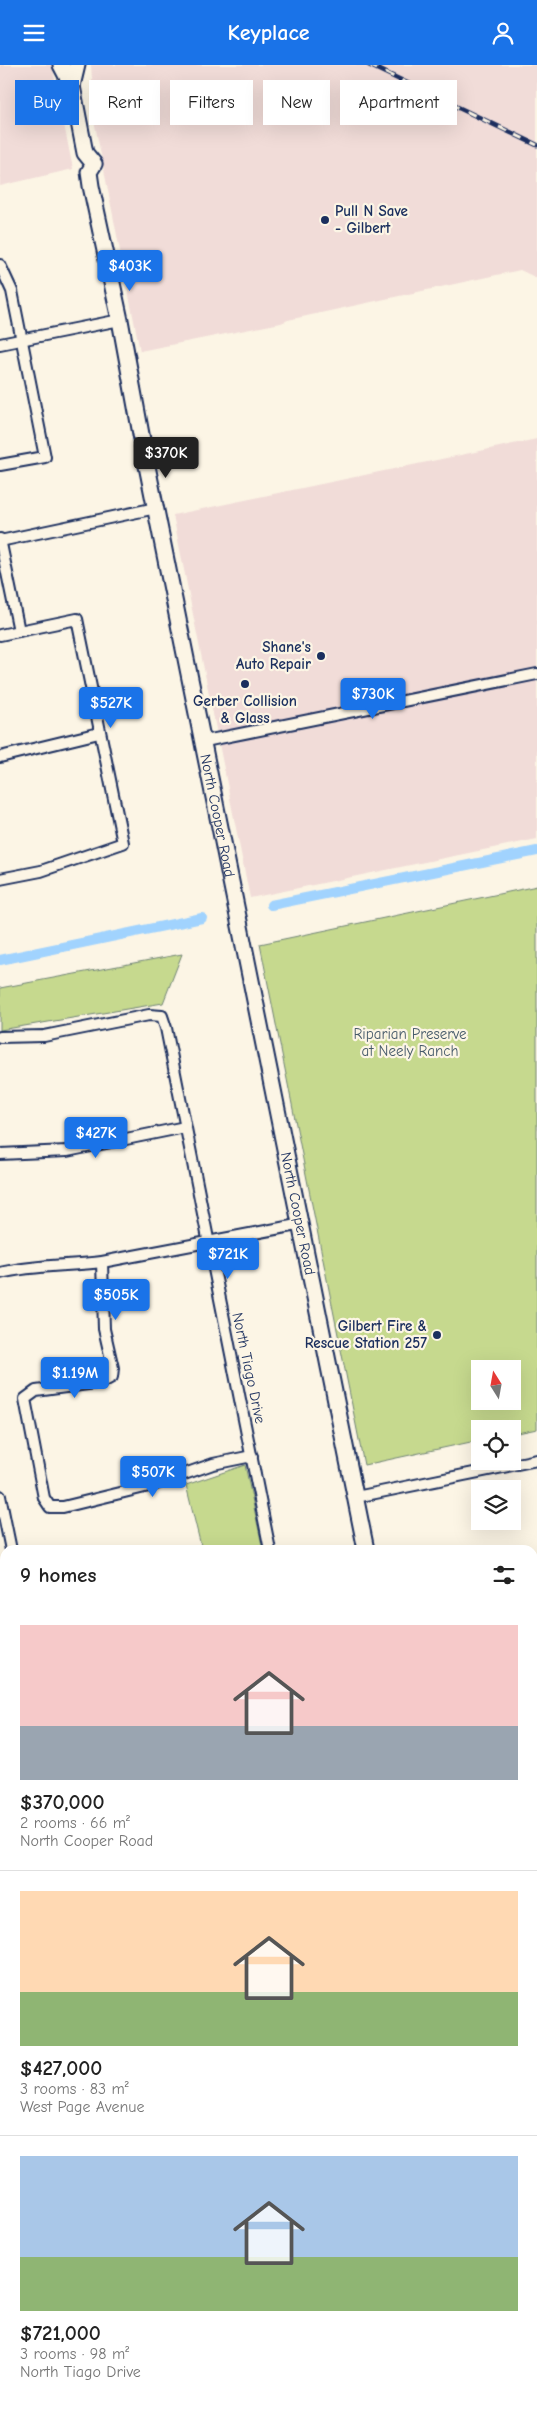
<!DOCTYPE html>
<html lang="en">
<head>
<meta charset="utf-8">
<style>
	:root { --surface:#fff; --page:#f2f2f2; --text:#222; --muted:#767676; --line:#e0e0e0; --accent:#1a73e8 }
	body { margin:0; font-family:"Comic Neue",sans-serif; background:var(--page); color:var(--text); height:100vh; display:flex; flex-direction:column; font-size:19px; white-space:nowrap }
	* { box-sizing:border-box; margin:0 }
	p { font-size:16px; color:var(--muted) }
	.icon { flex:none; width:28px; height:28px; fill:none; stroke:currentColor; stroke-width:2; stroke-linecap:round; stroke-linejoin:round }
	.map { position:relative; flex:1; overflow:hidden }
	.sheet { position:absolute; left:0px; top:1480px; width:538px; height:866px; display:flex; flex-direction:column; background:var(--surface); border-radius:15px 15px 0 0; box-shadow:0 5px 20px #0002 }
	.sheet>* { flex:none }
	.banner { position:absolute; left:15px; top:15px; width:508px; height:45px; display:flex; gap:10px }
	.needle { width:32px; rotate:349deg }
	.tools { position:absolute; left:471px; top:1295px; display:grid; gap:10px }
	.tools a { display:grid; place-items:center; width:50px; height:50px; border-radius:0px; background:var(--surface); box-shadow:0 5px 20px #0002; font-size:25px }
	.price { position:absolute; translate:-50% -42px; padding:0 11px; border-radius:5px; background:var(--accent); color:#fff; font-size:16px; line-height:32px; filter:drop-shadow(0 1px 2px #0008) }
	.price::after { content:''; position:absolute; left:50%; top:30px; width:15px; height:11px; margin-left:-8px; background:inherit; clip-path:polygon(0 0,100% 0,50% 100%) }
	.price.active { background:#222; color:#fff }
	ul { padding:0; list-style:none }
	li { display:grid; align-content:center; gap:10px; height:265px; padding:0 20px }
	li+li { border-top:1px solid var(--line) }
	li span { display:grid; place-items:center; height:155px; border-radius:0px; color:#555 }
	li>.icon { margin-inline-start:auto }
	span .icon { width:90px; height:90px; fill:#fffc; stroke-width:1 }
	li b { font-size:21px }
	h2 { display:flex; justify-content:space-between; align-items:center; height:60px; padding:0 20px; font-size:21px }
	.pill { padding:0 18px; border-radius:0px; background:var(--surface); box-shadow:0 5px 20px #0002; font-size:18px; line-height:45px }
	.pill.active { background:var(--accent); color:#fff }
	header { display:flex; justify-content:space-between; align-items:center; height:65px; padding:0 20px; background:var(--accent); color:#fff; font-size:22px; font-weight:800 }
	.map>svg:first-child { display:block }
	.built { fill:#f1dcd8 }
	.green { fill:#c6d98e; stroke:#708476; fill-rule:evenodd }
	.water { fill:#a1d3fe; stroke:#6b91be }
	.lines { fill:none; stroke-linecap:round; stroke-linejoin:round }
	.canal { stroke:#a1d3fe; stroke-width:10 }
	.street-casing { stroke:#1b2f5e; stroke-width:14 }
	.secondary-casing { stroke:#1b2f5e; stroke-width:19 }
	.street { stroke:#fcf5e5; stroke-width:10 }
	.secondary { stroke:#fcf5e5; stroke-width:15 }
	.rail-casing { stroke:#1b2f5e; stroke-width:5 }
	.rail { stroke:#fcf5e5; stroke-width:3; stroke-dasharray:9; stroke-linecap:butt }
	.poi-dot { fill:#1b2f5e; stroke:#fcf5e5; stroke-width:2 }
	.labels { text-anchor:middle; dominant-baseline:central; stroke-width:4.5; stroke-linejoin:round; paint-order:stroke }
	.poi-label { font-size:15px; font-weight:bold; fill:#1b2f5e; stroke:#fcf5e5; text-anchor:end }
	.street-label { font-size:15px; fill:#1b2f5e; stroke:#fcf5e5 }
	.park-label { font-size:15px; fill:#465a6a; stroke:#fcf5e5 }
</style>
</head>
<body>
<header><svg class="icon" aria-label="menu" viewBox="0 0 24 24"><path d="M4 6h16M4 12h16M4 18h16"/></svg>Keyplace<svg class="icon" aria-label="person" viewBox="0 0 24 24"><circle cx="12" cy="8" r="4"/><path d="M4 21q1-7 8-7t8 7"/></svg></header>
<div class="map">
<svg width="537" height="2346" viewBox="0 0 537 2346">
	<rect width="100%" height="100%" fill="#fcf5e5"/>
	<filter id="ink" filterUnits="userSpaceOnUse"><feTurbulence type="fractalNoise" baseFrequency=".02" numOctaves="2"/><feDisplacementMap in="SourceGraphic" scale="10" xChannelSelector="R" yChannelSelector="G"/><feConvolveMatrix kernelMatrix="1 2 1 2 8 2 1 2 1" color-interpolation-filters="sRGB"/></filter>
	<g filter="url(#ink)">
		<g class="built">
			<polygon points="0,0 52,0 73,104 0,121"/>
			<polygon points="91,0 537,0 537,213 520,205 288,255 281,258 140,286 95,60"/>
			<polygon points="537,374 537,774 250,833 173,450"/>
			<polygon points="537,1963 537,2127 533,2128 532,1964"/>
		</g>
		<g class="green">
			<path d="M 537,821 L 537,1364 L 513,1369 L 512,1364 L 480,1364 L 480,1375 L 364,1400 L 260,879 ZM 480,1304 L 512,1304 L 512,1336 L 480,1336 Z"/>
			<polygon points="182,889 163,938 0,965 0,923"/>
			<polygon points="245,1400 263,1485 202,1485 186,1420"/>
			<polygon points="537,2127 537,2270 532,2246 532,2128"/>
			<polygon points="0,2276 5,2276 5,2341 63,2341 65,2346 0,2346"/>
		</g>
		<polygon class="water" points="0,1656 5,1673 5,1988 0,1989"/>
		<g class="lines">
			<g class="canal">
				<polyline points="271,840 537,786"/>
				<polyline points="0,895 202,853"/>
			</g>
			<g class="street-casing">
				<g id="street">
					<polyline points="0,200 12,226 45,392 0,400"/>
					<polyline points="0,279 120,255"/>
					<polyline points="0,474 19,566"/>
					<polyline points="0,476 156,443"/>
					<polyline points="0,570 77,554 123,778 41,806 0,814"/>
					<polyline points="205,676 537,609"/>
					<polyline points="0,692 99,668"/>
					<polyline points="0,972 44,971 149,950 162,951 166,963 270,1485"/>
					<polyline points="0,1089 67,1086 185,1062"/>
					<polyline points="102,1197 104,1264 113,1303 112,1312 103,1317 36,1326 25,1334 44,1433 50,1442 63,1442 153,1420 213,1399 252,1391"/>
					<path d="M 0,1208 C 33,1200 68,1201 102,1197 L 302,1159"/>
					<polyline points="0,1431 11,1485"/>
					<polyline points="356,1432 537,1395"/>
					<polyline points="532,1518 537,1518"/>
					<polyline points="532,1638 537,1637"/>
					<polyline points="532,1760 537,1759"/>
					<polyline points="4,2005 5,2011"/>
					<polyline points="0,2148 5,2147"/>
					<polyline points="0,2264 5,2263"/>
					<polyline points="532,2292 537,2291"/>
					<polyline points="185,2346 185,2341"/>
				</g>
			</g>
			<g class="secondary-casing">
				<g id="secondary">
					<path id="s1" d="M 61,0 L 72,21 L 85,88 L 94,99 L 89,107 L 91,121 L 120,255 L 145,391 L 366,1485"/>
					<polyline points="72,21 77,0"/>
					<polyline points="532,1945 537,1944"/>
					<polyline points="0,2053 5,2052"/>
					<polyline points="532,2323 537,2346"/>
				</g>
			</g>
			<use href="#street" class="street"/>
			<use href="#secondary" class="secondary"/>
			<g class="rail-casing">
				<polyline id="rail" points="369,0 537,80"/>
			</g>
			<use href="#rail" class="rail"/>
		</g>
	</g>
	<g class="poi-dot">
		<circle cx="325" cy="155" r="5"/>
		<circle cx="321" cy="591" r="5"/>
		<circle cx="245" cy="619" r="5"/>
		<circle cx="437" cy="1270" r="5"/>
	</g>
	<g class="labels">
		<g class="poi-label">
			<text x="335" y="146" text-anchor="start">Pull N Save<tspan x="335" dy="17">- Gilbert</tspan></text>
			<text x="311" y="582">Shane's<tspan x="311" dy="17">Auto Repair</tspan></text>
			<text x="245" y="636" text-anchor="middle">Gerber Collision<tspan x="245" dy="17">&amp; Glass</tspan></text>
			<text x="427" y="1261">Gilbert Fire &amp;<tspan x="427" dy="17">Rescue Station 257</tspan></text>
		</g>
		<g class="street-label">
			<text stroke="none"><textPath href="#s1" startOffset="772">North Cooper Road</textPath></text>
			<text stroke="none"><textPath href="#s1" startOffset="1178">North Cooper Road</textPath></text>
			<text transform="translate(249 1303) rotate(78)">North Tiago Drive</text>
		</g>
		<g class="park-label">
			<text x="410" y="969">Riparian Preserve<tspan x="410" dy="17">at Neely Ranch</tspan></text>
		</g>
	</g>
</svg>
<div class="tools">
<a><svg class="needle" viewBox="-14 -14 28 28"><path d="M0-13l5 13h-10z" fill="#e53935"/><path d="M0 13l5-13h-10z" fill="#767676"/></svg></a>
<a><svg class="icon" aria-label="locate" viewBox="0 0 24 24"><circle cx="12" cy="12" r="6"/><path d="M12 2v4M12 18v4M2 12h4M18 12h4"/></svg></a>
<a><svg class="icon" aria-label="layers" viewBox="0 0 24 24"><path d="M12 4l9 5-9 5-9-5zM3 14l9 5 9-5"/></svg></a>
</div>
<b class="price" style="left:130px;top:227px">$403K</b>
<b class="price active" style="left:166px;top:414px">$370K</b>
<b class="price" style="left:373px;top:655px">$730K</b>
<b class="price" style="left:111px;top:664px">$527K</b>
<b class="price" style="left:96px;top:1094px">$427K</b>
<b class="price" style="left:228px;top:1215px">$721K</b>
<b class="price" style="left:116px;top:1256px">$505K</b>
<b class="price" style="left:75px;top:1334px">$1.19M</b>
<b class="price" style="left:153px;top:1433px">$507K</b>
<div class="banner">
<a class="pill active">Buy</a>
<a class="pill">Rent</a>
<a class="pill">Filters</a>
<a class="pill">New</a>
<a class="pill">Apartment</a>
</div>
<section class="sheet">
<h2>9 homes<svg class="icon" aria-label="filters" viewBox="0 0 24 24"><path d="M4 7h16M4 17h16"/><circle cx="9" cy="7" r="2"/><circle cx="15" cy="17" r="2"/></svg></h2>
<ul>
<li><span style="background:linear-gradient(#f6c9c9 65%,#9aa5b1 0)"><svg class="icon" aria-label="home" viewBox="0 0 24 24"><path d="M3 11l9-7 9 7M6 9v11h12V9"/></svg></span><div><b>$370,000</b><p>2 rooms · 66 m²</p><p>North Cooper Road</p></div></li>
<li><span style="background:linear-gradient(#ffd9b3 65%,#8fb573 0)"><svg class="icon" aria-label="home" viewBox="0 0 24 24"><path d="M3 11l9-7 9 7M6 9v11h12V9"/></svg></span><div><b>$427,000</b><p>3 rooms · 83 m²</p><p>West Page Avenue</p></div></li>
<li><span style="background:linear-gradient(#a9c7e8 65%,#8fb573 0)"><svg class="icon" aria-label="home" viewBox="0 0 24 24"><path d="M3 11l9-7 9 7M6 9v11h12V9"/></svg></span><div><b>$721,000</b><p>3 rooms · 98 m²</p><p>North Tiago Drive</p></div></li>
</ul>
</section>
</div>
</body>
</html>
